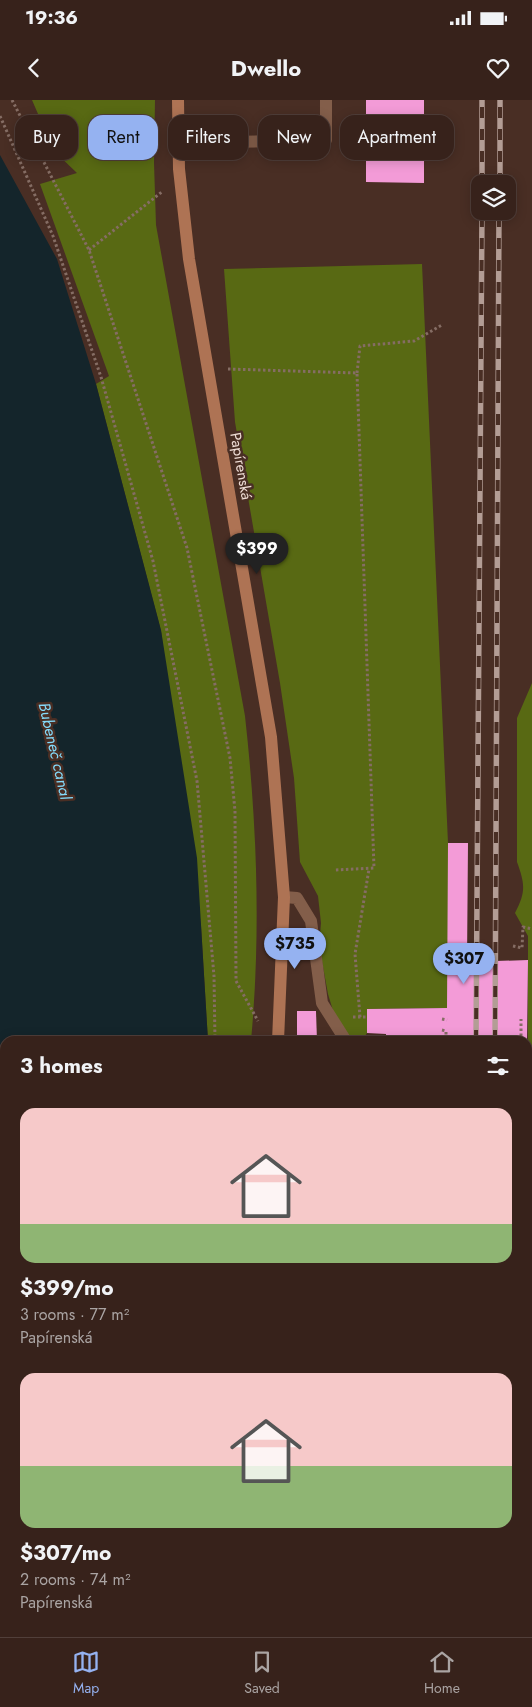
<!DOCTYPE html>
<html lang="en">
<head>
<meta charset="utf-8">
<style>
	:root { --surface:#37221b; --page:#422f28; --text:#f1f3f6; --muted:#aaa4a3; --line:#513f3a; --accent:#95b2f1 }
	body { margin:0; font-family:Jost,sans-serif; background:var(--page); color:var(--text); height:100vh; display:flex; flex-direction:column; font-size:19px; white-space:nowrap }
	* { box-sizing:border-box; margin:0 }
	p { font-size:16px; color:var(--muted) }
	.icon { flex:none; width:28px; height:28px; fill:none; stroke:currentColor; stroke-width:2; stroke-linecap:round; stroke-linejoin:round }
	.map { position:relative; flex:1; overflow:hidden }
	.details { position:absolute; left:0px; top:936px; width:532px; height:601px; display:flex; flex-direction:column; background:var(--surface); border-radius:15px 15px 0 0; box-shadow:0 2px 12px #0003,0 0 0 1px var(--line) }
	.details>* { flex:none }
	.banner { position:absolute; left:15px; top:15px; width:502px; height:45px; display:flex; gap:10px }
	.controls { position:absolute; left:471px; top:75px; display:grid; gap:10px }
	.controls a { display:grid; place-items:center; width:45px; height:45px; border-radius:10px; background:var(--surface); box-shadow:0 2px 12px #0003,0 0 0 1px var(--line); font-size:25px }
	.price { position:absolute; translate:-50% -42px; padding:0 11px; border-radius:18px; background:var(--accent); color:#111; font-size:16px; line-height:32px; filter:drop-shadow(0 1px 2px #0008) }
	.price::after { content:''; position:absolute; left:50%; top:30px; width:15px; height:11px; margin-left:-8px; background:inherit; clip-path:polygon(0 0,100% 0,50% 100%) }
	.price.selected { background:#222; color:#fff }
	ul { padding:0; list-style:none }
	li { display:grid; align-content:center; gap:10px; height:265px; padding:0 20px }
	li span { display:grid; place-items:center; height:155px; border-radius:15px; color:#555 }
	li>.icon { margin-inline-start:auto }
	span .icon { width:90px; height:90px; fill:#fffc; stroke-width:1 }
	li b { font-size:21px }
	h2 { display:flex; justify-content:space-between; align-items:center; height:60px; padding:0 20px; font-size:21px }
	.pill { padding:0 18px; border-radius:15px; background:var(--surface); box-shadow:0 2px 12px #0003,0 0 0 1px var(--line); font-size:18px; line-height:45px }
	.pill.selected { background:var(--accent); color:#111 }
	.status { display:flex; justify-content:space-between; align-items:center; height:35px; padding:0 25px; background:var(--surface); direction:ltr }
	.status svg { height:14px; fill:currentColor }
	header { display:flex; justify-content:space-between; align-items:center; height:65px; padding:0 20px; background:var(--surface); font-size:22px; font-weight:700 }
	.tab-bar { display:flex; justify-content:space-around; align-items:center; height:70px; border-top:1px solid var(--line); background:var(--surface); font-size:14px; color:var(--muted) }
	.tab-bar a { display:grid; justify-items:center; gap:2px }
	.tab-bar .selected { color:var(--accent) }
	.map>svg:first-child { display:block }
	.green { fill:#586913 }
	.water { fill:#14252b }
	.building { fill:#f39bd7 }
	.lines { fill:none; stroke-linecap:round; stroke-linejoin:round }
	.path { stroke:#856d64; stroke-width:3; stroke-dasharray:2.5 2.5; stroke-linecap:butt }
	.lane { stroke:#835e4a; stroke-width:12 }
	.street { stroke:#835e4a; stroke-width:12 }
	.secondary { stroke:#ae7354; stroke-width:12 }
	.rail-casing { stroke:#b39d95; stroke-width:5.5 }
	.rail { stroke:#492e24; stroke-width:4; stroke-dasharray:11; stroke-linecap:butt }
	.labels { text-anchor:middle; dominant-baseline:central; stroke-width:5; stroke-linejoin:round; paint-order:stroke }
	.street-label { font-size:15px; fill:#eedcd5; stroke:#492e24 }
	.water-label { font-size:16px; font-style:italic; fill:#83dafa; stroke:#492e24 }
</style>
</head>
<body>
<div class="status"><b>19:36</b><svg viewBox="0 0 49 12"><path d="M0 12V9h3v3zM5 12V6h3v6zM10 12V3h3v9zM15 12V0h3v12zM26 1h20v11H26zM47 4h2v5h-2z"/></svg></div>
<header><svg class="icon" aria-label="back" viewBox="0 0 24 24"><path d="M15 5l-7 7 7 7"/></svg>Dwello<svg class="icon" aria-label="heart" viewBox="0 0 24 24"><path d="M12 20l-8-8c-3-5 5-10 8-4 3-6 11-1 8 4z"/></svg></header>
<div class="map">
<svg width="532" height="1537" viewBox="0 0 532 1537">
	<rect width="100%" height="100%" fill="#492e24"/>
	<g class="green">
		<path d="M 32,0 L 155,0 L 154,63 L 156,125 L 245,616 C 257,724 261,833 251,941 L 208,941 L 201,826 L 161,531 L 96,284 L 109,276 L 40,84 L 77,73 L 54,51 Z"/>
		<polygon points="422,164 448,743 452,897 457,941 423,941 424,934 442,908 367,909 367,933 362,941 357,941 347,935 334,914 328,894 319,845 321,823 318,796 300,762 294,678 280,583 235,322 224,169"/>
		<path d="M 532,583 L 532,1415 L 528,1418 L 528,836 L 515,813 C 526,792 525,784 517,762 L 517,618 Z"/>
		<polygon points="218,1533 218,1532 366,1533 359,1537 217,1537"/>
	</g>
	<polygon class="water" points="0,55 57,159 96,284 161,530 197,758 208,941 5,941 5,1532 161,1533 160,1537 0,1537"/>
	<g class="building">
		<polygon points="366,0 424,0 424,83 366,82"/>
		<polygon points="448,743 468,743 467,862 528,860 527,941 386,941 386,934 367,933 367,909 447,908"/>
		<polygon points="297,911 316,911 317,941 297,941"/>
	</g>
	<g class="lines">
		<g class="path">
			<polyline points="12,0 89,150 187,448 230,658 235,711 236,881 258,921"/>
			<polyline points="0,16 53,136 101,277 153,461 197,681 214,876 215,941"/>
			<polyline points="89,150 163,91"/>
			<polyline points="228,269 357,273 374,768 334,770"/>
			<polyline points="357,273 360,246 414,241 442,225"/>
			<polyline points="513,846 522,848 523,827 532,829"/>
			<polyline points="353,917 367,917"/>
			<polyline points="360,917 355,854 369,769"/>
			<polyline points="442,919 447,920"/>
			<polyline points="442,930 446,931 446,941"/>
			<polyline points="521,941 521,919"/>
			<polyline points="528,1208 532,1208"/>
			<polyline points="237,1532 238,1537"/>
		</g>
		<polyline class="lane" points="178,43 326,40 326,0"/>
		<polyline class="street" points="284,797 297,798 311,821 322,903 346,941"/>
		<g class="secondary">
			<polyline points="178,0 179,69 189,159 271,637 284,797 278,941"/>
			<polyline points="528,1474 532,1471"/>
			<polyline points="528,1518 532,1516"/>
			<polyline points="190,1537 191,1532"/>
			<polyline points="416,1537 425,1532"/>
			<polyline points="492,1537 500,1532"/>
		</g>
		<g class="rail-casing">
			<g id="rail">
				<polyline points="482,84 482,0"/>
				<polyline points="500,84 500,0"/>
				<polyline points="476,941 482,111"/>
				<polyline points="495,941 499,111"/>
				<polyline points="464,1537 464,1532"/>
				<polyline points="482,1537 483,1532"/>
			</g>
		</g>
		<use href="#rail" class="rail"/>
	</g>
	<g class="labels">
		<g class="street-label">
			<text transform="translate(241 366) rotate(80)">Papírenská</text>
		</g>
		<g class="water-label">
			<text transform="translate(55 651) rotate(77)">Bubeneč canal</text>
		</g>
	</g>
</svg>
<div class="controls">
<a><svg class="icon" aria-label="layers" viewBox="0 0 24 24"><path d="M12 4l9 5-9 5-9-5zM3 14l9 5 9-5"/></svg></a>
</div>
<b class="price selected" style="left:257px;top:475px">$399</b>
<b class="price" style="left:295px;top:870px">$735</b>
<b class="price" style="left:464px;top:885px">$307</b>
<div class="banner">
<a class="pill">Buy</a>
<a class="pill selected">Rent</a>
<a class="pill">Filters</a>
<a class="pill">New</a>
<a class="pill">Apartment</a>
</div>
<section class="details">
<h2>3 homes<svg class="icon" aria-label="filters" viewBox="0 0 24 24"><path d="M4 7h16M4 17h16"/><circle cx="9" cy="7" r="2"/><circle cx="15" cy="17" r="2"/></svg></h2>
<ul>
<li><span style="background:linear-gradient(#f6c9c9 75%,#8fb573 0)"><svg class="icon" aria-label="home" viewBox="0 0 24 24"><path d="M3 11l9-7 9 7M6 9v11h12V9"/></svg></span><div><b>$399/mo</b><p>3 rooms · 77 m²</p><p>Papírenská</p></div></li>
<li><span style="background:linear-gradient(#f6c9c9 60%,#8fb573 0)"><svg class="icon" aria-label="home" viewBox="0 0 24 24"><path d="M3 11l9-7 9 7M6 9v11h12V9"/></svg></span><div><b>$307/mo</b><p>2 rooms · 74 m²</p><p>Papírenská</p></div></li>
</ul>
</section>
</div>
<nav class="tab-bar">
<a class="selected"><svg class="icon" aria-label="map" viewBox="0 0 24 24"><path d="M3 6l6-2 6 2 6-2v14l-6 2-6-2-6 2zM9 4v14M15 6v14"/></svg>Map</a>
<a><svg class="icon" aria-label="saved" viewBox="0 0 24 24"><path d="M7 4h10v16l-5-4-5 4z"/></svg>Saved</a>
<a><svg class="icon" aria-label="home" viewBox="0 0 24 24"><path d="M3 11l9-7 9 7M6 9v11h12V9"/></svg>Home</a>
</nav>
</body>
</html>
